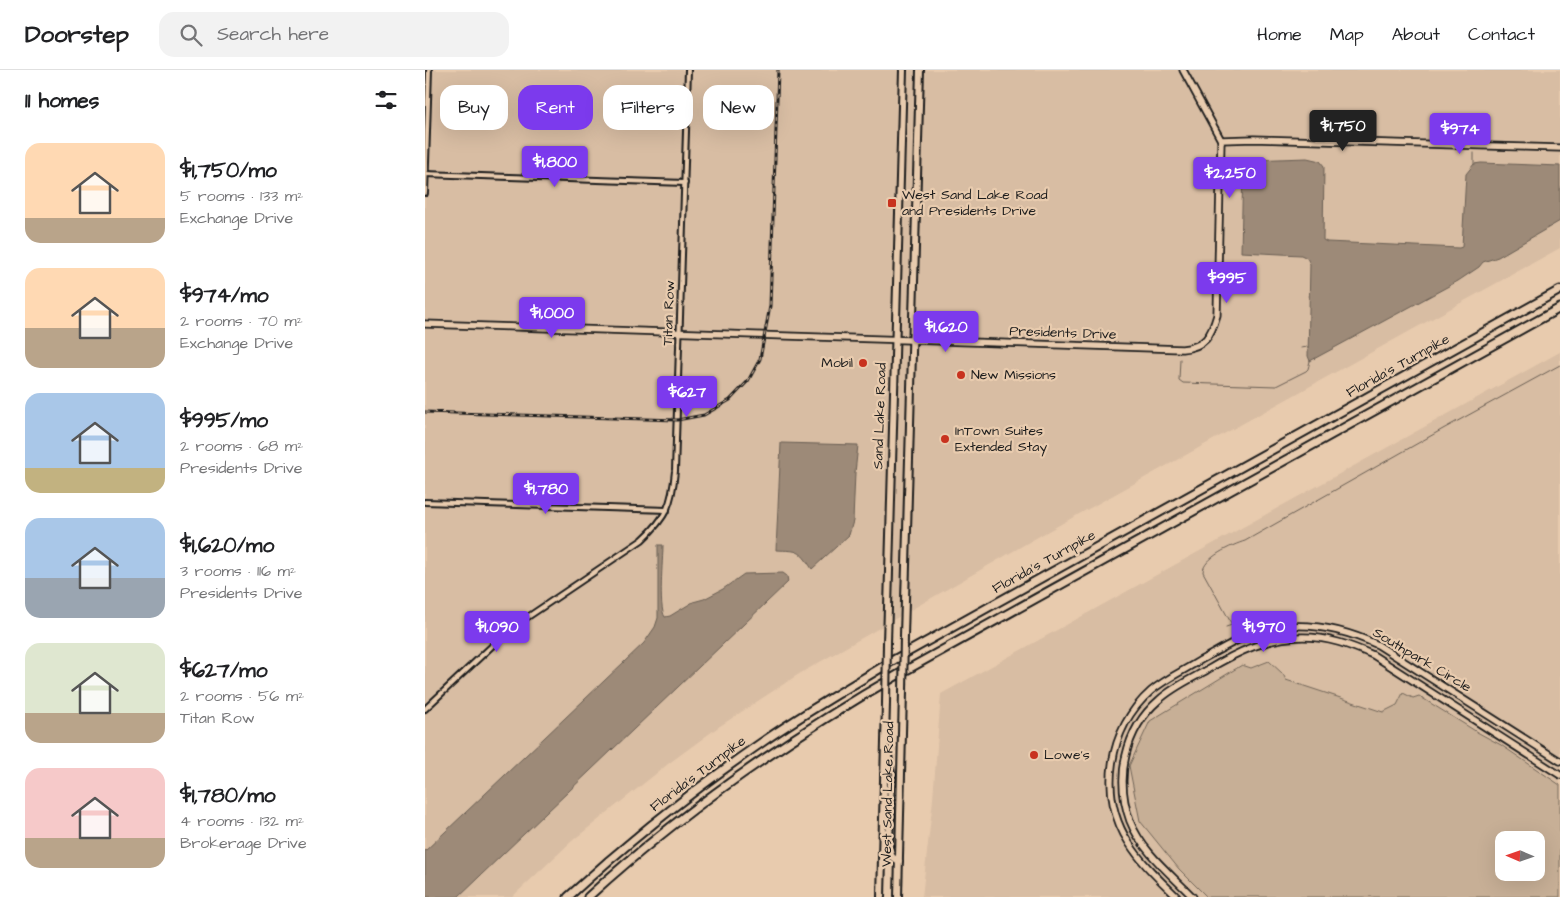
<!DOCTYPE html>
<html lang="en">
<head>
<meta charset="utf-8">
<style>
	:root { --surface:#fff; --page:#f2f2f2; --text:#202124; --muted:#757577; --line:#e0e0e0; --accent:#7c3aed }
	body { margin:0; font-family:"Architects Daughter",sans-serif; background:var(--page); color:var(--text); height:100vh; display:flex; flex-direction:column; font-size:19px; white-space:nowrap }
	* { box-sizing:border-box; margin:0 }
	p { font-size:16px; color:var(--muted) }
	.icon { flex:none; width:28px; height:28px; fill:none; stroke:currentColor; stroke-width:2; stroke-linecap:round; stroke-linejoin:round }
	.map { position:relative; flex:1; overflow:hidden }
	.drawer { display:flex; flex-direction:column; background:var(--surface); width:425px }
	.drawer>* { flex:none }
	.hud { position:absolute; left:15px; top:15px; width:475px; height:45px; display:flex; gap:10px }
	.needle { width:32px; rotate:272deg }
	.controls { position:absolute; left:1070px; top:761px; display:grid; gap:10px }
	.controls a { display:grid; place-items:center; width:50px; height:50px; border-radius:10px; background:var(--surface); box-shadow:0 5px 20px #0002; font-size:25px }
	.price { position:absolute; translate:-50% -42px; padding:0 11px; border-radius:5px; background:var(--accent); color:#fff; font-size:16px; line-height:32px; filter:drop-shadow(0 1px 2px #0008) }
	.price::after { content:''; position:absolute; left:50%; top:30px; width:15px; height:11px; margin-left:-8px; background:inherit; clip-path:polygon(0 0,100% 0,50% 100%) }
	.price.on { background:#222; color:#fff }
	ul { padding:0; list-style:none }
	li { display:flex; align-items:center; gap:15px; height:125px; padding:0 25px }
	li span { display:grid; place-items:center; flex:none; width:140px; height:100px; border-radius:15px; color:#555 }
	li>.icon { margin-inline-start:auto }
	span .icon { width:60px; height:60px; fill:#fffc; stroke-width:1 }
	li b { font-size:21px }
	h2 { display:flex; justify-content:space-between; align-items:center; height:60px; padding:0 25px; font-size:21px }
	.pill { padding:0 18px; border-radius:15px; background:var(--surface); box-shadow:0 5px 20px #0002; font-size:18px; line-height:45px }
	.pill.on { background:var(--accent); color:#fff }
	header { display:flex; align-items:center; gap:30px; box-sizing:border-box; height:70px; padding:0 25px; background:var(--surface); border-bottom:1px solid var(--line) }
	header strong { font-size:24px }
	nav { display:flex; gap:28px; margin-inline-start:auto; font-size:18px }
	.search { width:350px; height:45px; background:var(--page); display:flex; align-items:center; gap:12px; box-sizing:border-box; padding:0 18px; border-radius:15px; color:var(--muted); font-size:19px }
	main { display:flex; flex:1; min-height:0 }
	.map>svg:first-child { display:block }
	.built { fill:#d8bda3; fill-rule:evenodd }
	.green { fill:#c7af96; stroke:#726659; fill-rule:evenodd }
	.water { fill:#9d8a78; stroke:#695e53 }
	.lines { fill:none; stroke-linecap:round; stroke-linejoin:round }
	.stream { stroke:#695e53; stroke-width:1 }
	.street-casing { stroke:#1c1c1c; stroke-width:8 }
	.secondary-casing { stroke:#1c1c1c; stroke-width:9 }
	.primary-casing { stroke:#1c1c1c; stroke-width:10 }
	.highway-casing { stroke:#1c1c1c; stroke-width:11 }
	.street { stroke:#e8cbae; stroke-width:4 }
	.secondary { stroke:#e8cbae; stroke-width:5.5 }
	.primary { stroke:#e8cbae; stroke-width:6 }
	.highway { stroke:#e8cbae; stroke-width:7 }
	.rail-casing { stroke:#1c1c1c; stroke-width:3 }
	.rail { stroke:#e8cbae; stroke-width:1; stroke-dasharray:4; stroke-linecap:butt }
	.primary-bridge-casing { stroke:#1c1c1c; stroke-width:10; stroke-linecap:butt }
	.primary-bridge { stroke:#e8cbae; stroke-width:6 }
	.poi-dot { fill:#c8321e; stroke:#e8cbae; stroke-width:2 }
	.labels { text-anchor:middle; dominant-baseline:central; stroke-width:4.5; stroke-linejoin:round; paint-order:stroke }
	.poi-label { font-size:14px; fill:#1c1c1c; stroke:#e8cbae; text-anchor:start }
	.street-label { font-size:14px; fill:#1c1c1c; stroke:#e8cbae }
</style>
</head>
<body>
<header>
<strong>Doorstep</strong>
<div class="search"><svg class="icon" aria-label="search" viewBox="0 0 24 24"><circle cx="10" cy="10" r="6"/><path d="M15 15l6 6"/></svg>Search here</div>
<nav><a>Home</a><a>Map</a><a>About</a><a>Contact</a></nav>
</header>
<main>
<section class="drawer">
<h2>11 homes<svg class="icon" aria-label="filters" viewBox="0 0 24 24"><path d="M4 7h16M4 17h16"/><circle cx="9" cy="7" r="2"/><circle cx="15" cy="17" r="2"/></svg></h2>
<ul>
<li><span style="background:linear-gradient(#ffd9b3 75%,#b9a48a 0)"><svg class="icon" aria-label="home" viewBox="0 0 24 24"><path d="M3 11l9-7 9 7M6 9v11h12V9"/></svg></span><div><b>$1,750/mo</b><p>5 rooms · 133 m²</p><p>Exchange Drive</p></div></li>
<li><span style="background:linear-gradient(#ffd9b3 60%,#b9a48a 0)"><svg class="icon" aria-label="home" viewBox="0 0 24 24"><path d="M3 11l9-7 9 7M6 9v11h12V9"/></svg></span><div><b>$974/mo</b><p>2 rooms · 70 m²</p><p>Exchange Drive</p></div></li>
<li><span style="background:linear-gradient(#a9c7e8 75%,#c2b280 0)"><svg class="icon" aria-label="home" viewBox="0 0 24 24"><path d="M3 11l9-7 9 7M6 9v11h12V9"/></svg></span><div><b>$995/mo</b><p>2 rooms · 68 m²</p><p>Presidents Drive</p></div></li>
<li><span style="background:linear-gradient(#a9c7e8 60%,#9aa5b1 0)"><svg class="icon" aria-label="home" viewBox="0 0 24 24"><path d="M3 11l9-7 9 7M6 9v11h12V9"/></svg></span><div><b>$1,620/mo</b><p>3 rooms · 116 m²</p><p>Presidents Drive</p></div></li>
<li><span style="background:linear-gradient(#dfe7d0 70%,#b9a48a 0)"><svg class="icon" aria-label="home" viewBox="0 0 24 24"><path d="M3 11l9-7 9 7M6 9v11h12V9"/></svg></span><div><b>$627/mo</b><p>2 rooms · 56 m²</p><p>Titan Row</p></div></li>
<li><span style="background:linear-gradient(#f6c9c9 70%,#b9a48a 0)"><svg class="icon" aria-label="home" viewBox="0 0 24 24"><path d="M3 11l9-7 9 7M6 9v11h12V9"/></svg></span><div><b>$1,780/mo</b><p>4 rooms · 132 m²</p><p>Brokerage Drive</p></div></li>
</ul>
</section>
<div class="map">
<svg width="1135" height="827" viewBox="0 0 1135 827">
	<rect width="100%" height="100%" fill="#e8cbae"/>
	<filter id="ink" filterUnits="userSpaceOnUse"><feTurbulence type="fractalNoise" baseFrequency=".02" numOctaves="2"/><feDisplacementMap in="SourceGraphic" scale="10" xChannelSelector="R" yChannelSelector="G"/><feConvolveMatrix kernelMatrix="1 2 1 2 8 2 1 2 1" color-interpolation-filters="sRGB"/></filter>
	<g filter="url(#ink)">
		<g class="built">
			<polygon points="0,0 1135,0 1135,178 618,464 374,604 292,658 243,694 147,771 87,827 0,827"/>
			<path d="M 1135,282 L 1135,827 L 497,827 L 508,729 L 516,624 ZM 1079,770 L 1111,770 L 1111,802 L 1079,802 Z"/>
		</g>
		<path class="green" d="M 844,591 L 858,604 L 861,610 L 958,642 L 972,635 L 978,623 L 988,628 L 994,626 L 1052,662 L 1076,675 L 1135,715 L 1135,827 L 782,827 L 754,799 L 715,751 L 704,696 L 725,651 L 817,595 L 826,598 ZM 1079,770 L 1111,770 L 1111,802 L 1079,802 Z"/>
		<g class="water">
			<polygon points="882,88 895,91 899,96 898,170 902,172 1034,178 1037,177 1041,104 1049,94 1056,93 1135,96 1135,151 1073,187 1058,192 1054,197 1033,211 885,291 883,286 885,194 882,188 876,185 816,182 818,95 824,90"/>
			<path d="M 356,373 L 433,375 L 430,403 L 428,451 L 424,465 L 387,499 C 374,479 374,481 351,480 Z"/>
			<path d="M 233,475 L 238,475 C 238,490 233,537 240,547 L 245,546 L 268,532 L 279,529 L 298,519 L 319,504 L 358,503 L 362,506 L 363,512 L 33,827 L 0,827 L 0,781 L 219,573 L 230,557 L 233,548 Z"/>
		</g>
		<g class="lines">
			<g class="stream">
				<polyline points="1049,83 1049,94"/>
				<polyline points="799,94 819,94"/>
				<polyline points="876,278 883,277"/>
				<polyline points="755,289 754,310 758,313 851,316 881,301 883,299 885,291"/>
				<polyline points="801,557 807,555"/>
				<path d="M 810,560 L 778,502 C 778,488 807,475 820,471 L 1018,359 L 1135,295"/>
			</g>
			<g class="street-casing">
				<g id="street">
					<polyline points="0,104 260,113"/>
					<polyline points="0,123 4,0"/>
					<polyline points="0,432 242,440"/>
					<path d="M 0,639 L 85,559 L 217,470 C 242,447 247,434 250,401 L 263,0"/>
				</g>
			</g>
			<g class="secondary-casing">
				<g id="secondary">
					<polyline points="796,70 829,69 1135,78"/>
					<path d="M 0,254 L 757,279 C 780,277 786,266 792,245 L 796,70 L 758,0"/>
					<path d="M 752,827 C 735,810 717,794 704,773 C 673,725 683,659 726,621 C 740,609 758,601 774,591 C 791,582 807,572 824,565 C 868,548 912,556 953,575 L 1135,691"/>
					<path d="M 768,827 C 746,804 717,782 705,751 C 690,709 699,660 734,630 C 748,617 766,609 782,600 C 812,582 843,567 878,567 C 903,567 925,575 948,585 L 1135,705"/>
				</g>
			</g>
			<g class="primary-casing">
				<g id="primary">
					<polyline points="479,566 495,0"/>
					<polyline points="462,573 478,0"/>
					<polyline points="463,685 466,704 464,777 467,787 474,791"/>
					<polyline points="456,827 461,633"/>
					<polyline points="473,827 478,622"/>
				</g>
			</g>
			<g class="highway-casing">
				<g id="highway">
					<path d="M 143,827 C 204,771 268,720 336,673 C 380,642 427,616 472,588 L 1135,220"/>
					<path d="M 163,827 C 258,740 365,667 476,603 L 1135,238"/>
				</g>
			</g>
			<use href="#street" class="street"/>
			<use href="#secondary" class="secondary"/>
			<use href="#primary" class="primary"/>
			<use href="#highway" class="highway"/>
			<g class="rail-casing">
				<polyline id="rail" points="0,342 252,350 279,345 305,330 323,311 335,289 345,236 353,0"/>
			</g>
			<use href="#rail" class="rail"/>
			<g class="primary-bridge-casing">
				<g id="primary-bridge">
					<polyline points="478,622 479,566"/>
					<polyline points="461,633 462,573"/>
				</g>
			</g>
			<use href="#primary-bridge" class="primary-bridge"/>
		</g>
	</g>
	<g class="poi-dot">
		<rect x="462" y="128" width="10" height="10" rx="2.5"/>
		<circle cx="438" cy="293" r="5"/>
		<circle cx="536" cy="305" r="5"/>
		<circle cx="520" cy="369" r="5"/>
		<circle cx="609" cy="685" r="5"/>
	</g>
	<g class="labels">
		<g class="poi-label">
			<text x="477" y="125">West Sand Lake Road<tspan x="477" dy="16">and Presidents Drive</tspan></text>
			<text x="428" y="293" text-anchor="end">Mobil</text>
			<text x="546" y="305">New Missions</text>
			<text x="530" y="361">InTown Suites<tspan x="530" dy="16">Extended Stay</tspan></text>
			<text x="619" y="685">Lowe's</text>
		</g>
		<g class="street-label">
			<text transform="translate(244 243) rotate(-88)">Titan Row</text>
			<text transform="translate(638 263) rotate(2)">Presidents Drive</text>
			<text transform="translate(973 296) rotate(-29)">Florida's Turnpike</text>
			<text transform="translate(455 346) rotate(-88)">Sand Lake Road</text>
			<text transform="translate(619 492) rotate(-29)">Florida's Turnpike</text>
			<text transform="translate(997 590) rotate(31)">Southpark Circle</text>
			<text transform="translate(273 704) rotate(-37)">Florida's Turnpike</text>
			<text transform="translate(463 724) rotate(-89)">West Sand Lake Road</text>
		</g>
	</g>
</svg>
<div class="controls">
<a><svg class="needle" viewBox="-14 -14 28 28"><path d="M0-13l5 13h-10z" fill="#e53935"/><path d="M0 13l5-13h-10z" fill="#757577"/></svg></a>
</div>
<b class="price on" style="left:918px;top:82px">$1,750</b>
<b class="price" style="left:1035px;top:85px">$974</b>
<b class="price" style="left:130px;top:118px">$1,800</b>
<b class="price" style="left:805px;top:129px">$2,250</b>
<b class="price" style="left:802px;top:234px">$995</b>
<b class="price" style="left:127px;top:269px">$1,000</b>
<b class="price" style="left:521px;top:283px">$1,620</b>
<b class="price" style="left:262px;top:348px">$627</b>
<b class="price" style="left:121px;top:445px">$1,780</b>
<b class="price" style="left:72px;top:583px">$1,090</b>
<b class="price" style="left:839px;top:583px">$1,970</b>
<div class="hud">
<a class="pill">Buy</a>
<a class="pill on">Rent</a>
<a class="pill">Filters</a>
<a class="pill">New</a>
</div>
</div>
</main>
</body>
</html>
